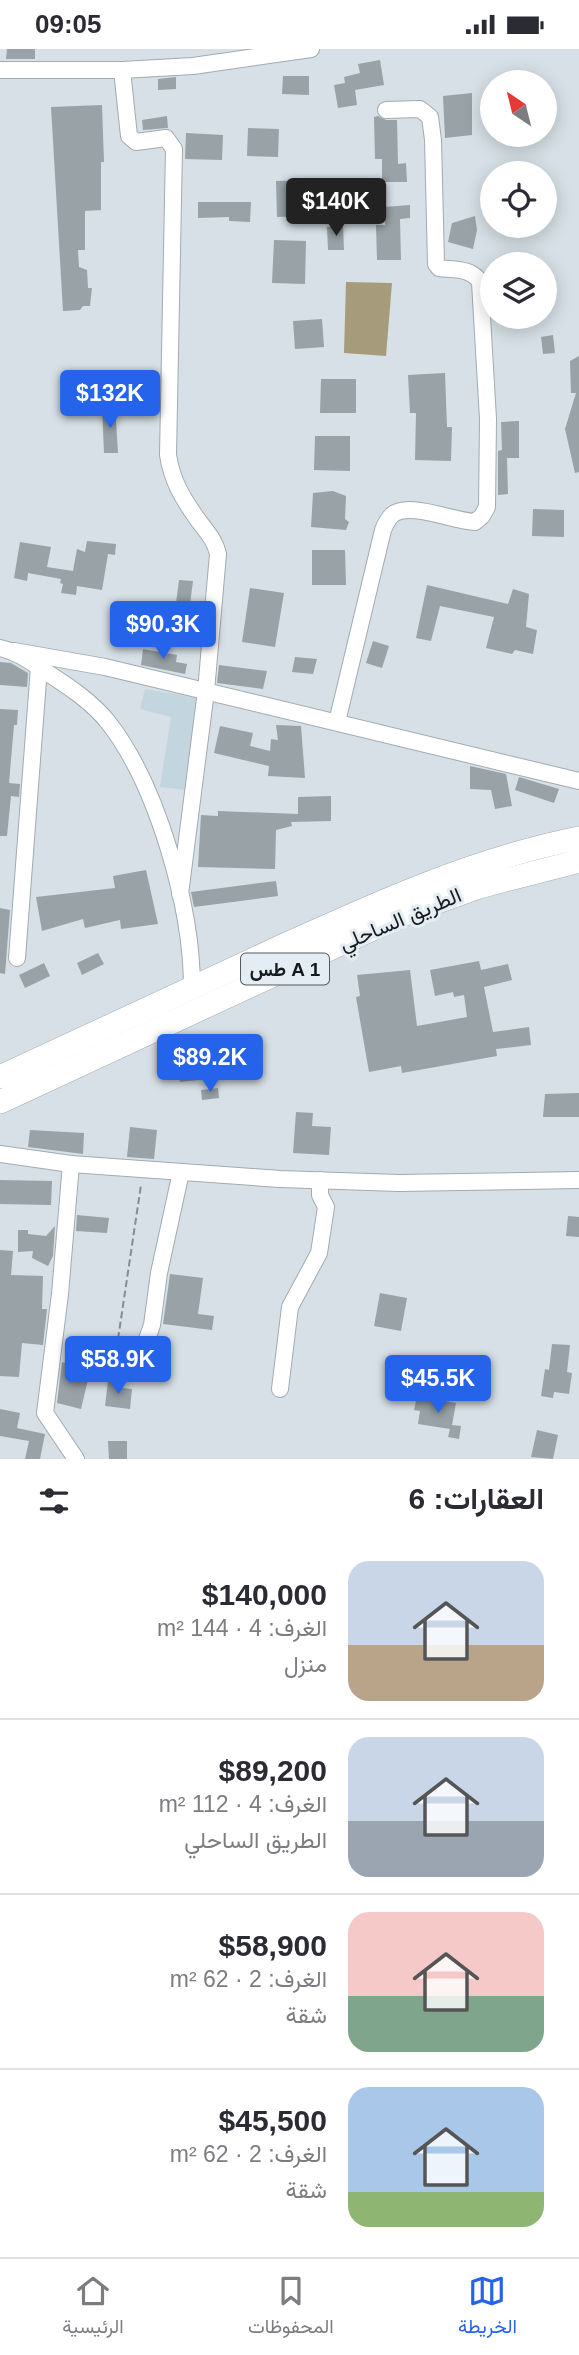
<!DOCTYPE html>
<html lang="ar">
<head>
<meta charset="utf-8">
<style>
	:root { --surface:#fff; --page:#f7f7f7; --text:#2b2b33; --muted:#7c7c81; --line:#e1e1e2; --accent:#2563eb }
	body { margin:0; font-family:Helvetica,Vazirmatn,sans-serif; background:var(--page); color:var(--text); direction:rtl; height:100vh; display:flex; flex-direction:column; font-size:26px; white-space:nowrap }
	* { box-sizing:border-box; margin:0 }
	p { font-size:23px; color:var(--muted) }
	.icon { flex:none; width:38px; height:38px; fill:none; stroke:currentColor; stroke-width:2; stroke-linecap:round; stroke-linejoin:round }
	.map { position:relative; height:1410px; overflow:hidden; direction:ltr }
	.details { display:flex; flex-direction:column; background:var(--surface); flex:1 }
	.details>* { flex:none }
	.needle { width:46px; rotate:325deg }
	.tools { position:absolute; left:480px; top:21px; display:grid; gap:14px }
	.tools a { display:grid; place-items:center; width:77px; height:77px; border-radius:50%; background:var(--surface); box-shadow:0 4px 18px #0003; font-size:35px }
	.price { position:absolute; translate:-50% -60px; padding:0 16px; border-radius:7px; background:var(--accent); color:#fff; font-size:23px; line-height:46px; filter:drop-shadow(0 2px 4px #0008) }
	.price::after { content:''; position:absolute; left:50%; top:42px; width:21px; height:16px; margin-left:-10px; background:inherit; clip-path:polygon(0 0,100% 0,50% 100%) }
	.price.current { background:#222; color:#fff }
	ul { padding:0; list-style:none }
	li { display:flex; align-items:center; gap:21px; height:175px; padding:0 35px }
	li+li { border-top:2px solid var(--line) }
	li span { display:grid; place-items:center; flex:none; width:196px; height:140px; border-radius:21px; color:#555 }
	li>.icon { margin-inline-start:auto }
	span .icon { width:84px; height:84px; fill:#fffc; stroke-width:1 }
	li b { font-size:30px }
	h2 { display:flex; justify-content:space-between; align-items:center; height:84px; padding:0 35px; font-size:30px }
	.status { display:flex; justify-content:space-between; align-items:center; height:49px; padding:0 35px; background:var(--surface); direction:ltr }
	.status svg { height:19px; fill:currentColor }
	.tabs { display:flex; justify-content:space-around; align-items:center; height:98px; border-top:2px solid var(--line); background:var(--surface); font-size:19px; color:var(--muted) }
	.tabs a { display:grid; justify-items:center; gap:4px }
	.tabs .current { color:var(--accent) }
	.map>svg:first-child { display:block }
	.built { fill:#c3d5de }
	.forest { fill:#a69b7a }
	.building { fill:#98a2a7 }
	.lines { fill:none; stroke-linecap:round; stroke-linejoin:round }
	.minor-casing { stroke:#a1abb0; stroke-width:18 }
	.highway-casing { stroke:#a1abb0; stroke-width:24 }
	.path { stroke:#868d92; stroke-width:2; stroke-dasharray:7 3.5; stroke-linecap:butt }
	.minor { stroke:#fff; stroke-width:16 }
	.highway { stroke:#fff; stroke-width:23 }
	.labels { text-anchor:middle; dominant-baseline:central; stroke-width:6; stroke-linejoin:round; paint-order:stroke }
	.shield { fill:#e3edf3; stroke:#54595c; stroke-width:2 }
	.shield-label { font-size:19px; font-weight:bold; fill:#171a1c }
	.street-label { font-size:21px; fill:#171a1c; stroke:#e3edf3 }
</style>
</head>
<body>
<div class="status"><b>09:05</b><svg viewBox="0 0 49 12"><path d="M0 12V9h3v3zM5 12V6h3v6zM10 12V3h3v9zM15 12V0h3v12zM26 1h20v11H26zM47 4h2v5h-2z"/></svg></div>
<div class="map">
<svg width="579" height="1410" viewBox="0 0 579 1410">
	<rect width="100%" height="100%" fill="#d6e0e6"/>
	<polygon class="built" points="145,640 198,649 188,741 160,738 171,668 140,660"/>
	<polygon class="forest" points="346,233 392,234 386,307 344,304"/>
	<g class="building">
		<polygon points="7,0 35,0 35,10 6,10"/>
		<polygon points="380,11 384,36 355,41 357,56 338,59 334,36 345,34 344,28 360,24 358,15"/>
		<polygon points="283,27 309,27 309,46 282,45"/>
		<polygon points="176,28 176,40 158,41 158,30"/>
		<polygon points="472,44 472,86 445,89 443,47"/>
		<polygon points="102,56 104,113 101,113 101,161 85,162 85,201 78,201 79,218 87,221 88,239 92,239 90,257 83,257 80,261 63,262 51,58"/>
		<polygon points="167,67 168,79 143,81 142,71"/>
		<polygon points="378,67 386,71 397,71 398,115 406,114 407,133 382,133 382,110 375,110 374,68"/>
		<polygon points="248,79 279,80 278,108 247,107"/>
		<polygon points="186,84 223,86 222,111 185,110"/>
		<polygon points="307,131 308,167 277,168 276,132"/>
		<polygon points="198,153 251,153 250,173 229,172 229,168 198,169"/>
		<polygon points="410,156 410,169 400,170 401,211 377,211 376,176 385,176 384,158"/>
		<polygon points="475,167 477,181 473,200 448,193 452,174"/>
		<polygon points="343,177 344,201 328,201 327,178"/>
		<polygon points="274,191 306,192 305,235 272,234"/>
		<polygon points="322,270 324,298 295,300 293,272"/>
		<polygon points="553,286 555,304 543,305 541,288"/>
		<polygon points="579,307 579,423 575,424 565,380 576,344 571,344 570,312"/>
		<polygon points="445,324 447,378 452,378 451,412 415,411 416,364 410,364 408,326"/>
		<polygon points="321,330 356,330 356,364 320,364"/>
		<polygon points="115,356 118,404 104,404 102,357"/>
		<polygon points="519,372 519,409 507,409 508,445 498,446 498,402 502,401 501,373"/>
		<polygon points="315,387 350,387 350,422 314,421"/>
		<polygon points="333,442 346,447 345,470 349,473 346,481 311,478 313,444"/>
		<polygon points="533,460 564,461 564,488 532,487"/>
		<polygon points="87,492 116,495 115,506 108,505 102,541 77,537 76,546 61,544 63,535 60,534 61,530 28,524 27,532 14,529 20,493 51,498 47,518 73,522 77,500 85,503"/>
		<polygon points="312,501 345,501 346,536 312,536"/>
		<polygon points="179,531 193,532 188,571 174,570"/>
		<polygon points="427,536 508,555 513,540 529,545 526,578 537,581 533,605 515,601 512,605 486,599 494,568 440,557 431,592 416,589"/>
		<polygon points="250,539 284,544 275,598 242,593"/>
		<polygon points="373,592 389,597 382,619 366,614"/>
		<polygon points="143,600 177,606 176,613 187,615 185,625 141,616"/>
		<polygon points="295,608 317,610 313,625 292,623"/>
		<polygon points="0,613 11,614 28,624 27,638 0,636"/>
		<polygon points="219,616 267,622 263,640 217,634"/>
		<polygon points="0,660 18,661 17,676 14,676 9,734 20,735 19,748 11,747 7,787 0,787"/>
		<polygon points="276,676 301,677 305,729 268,727 269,717 214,704 220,677 253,684 250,697 270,702 271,690 278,691"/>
		<polygon points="470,717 506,725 512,757 495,760 491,741 470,740"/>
		<polygon points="519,728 559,740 554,754 515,741"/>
		<polygon points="331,747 331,772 291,773 292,777 276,781 275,820 198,818 201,766 218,767 218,762 298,765 298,748"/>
		<polygon points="146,821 158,875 121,880 120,871 85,879 83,870 42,882 36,848 115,839 113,827"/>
		<polygon points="276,832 278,847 194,858 191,843"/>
		<polygon points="0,859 10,861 5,925 0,924"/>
		<polygon points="98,904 104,915 82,926 77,914"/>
		<polygon points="479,912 481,921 508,915 512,931 484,938 493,983 529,978 531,996 496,1000 497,1007 402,1024 401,1017 369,1023 356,948 360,947 357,926 410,921 417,977 467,968 464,946 454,948 453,943 435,947 430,921"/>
		<polygon points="44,914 50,927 25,939 19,926"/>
		<polygon points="195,1005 198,1031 180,1033 177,1008"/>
		<polygon points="218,1039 219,1049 202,1051 201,1041"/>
		<polygon points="579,1044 579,1068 543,1068 545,1045"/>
		<polygon points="296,1063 313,1064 312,1077 331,1078 329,1106 293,1104"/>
		<polygon points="130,1078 157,1081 154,1110 127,1108"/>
		<polygon points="30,1081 84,1084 83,1105 28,1098"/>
		<polygon points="0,1131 52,1132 51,1156 0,1155"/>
		<polygon points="77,1166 109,1169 107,1184 76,1182"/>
		<polygon points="568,1167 579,1168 579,1188 566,1187"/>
		<polygon points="55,1177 53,1207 48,1217 32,1209 33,1202 18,1203 18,1181 28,1181 28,1185 46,1187"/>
		<polygon points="0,1201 13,1202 11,1226 43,1227 42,1260 47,1260 43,1296 22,1294 19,1328 0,1327"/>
		<polygon points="170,1225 203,1229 198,1265 214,1267 212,1281 163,1275"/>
		<polygon points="380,1244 407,1249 401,1282 374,1277"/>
		<polygon points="552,1295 570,1296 567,1323 572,1324 569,1345 554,1343 553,1349 541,1347 545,1320 549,1321"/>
		<polygon points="62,1313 90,1322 81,1360 57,1354"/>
		<polygon points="108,1332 122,1333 122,1339 132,1340 130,1360 105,1357"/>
		<polygon points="417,1347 456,1354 452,1376 461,1377 459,1390 448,1388 450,1380 418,1375 420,1362 414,1361"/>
		<polygon points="0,1360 20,1364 17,1379 45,1385 40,1410 25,1410 29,1392 0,1387"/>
		<polygon points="537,1381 558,1386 553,1410 531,1408"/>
		<polygon points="108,1392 127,1392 127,1410 109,1410"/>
	</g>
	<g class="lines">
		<g class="minor-casing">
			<g id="minor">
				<polyline points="0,21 122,21 193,17 311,0"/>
				<path d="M 122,21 L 129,87 L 136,93 L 166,89 L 174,100 L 168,406 C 172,432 183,450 198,471 C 206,482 215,491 218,505 L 206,642 L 180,845"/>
				<path d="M 0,599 C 18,603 31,613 46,623 C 68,637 92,653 108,673 C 158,737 192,859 192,939"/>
				<polyline points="14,602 105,618 579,732"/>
				<path d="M 337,673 L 383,481 C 385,476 388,470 392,466 C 409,452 453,472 475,473 L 482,467 L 487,458 L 488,370 L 480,233 C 472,219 455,221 439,219 L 436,215 L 433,91 L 430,68 L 420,60 L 386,61"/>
				<polyline points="17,909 39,618"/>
				<polyline points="0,1105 71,1115 280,1130 399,1134 579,1131"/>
				<polyline points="71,1115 60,1245 45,1364 76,1410"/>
				<polyline points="127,1301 139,1301 144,1299 152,1276 159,1224 181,1123"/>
				<polyline points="280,1340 290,1258 319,1204 326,1158 320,1146 320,1131"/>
			</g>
		</g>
		<g class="highway-casing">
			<g id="highway">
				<path d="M 0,1028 C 93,985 186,941 280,898 C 377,854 474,810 579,789"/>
				<polyline points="0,1053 407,864 479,838 579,812"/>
			</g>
		</g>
		<polyline class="path" points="118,1290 141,1136"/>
		<use href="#minor" class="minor"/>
		<use href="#highway" class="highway"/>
	</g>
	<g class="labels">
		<rect class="shield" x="241" y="904.5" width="88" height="31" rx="5"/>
		<g class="shield-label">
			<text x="285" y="920">طس A 1</text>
		</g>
		<g class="street-label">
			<text transform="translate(400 870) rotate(-23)">الطريق الساحلي</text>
		</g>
	</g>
</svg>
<div class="tools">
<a><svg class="needle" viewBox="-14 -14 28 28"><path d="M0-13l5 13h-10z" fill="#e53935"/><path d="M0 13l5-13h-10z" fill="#7c7c81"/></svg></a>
<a><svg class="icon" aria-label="locate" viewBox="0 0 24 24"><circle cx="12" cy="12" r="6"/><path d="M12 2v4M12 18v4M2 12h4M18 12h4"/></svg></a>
<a><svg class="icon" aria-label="layers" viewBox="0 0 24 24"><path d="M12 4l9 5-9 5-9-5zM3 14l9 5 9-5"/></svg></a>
</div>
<b class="price current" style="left:336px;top:189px">$140K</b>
<b class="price" style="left:110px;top:381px">$132K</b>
<b class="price" style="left:163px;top:612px">$90.3K</b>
<b class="price" style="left:210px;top:1045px">$89.2K</b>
<b class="price" style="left:118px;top:1347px">$58.9K</b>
<b class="price" style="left:438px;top:1366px">$45.5K</b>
</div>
<section class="details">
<h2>العقارات: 6<svg class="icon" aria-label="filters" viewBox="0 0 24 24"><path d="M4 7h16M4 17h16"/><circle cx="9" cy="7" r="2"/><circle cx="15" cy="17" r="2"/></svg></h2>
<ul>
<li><span style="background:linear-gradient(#c9d6e8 60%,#b9a48a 0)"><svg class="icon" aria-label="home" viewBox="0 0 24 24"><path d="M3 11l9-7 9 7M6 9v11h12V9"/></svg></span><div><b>$140,000</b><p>الغرف: 4 · 144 m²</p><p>منزل</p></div></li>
<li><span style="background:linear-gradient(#c9d6e8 60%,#9aa5b1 0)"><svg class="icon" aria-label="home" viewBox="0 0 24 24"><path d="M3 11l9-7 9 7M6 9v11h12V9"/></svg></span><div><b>$89,200</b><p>الغرف: 4 · 112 m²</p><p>الطريق الساحلي</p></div></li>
<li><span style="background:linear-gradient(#f6c9c9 60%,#7fa58c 0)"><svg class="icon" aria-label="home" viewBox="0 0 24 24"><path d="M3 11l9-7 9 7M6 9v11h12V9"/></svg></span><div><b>$58,900</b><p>الغرف: 2 · 62 m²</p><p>شقة</p></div></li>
<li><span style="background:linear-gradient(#a9c7e8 75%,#8fb573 0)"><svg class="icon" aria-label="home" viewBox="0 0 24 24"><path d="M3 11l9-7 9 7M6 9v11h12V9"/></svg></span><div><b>$45,500</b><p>الغرف: 2 · 62 m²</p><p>شقة</p></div></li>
</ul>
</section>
<nav class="tabs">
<a class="current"><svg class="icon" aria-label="map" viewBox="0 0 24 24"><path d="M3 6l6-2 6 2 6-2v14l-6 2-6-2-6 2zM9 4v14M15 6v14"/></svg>الخريطة</a>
<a><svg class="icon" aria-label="saved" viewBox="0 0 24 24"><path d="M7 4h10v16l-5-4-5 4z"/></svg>المحفوظات</a>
<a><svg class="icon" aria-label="home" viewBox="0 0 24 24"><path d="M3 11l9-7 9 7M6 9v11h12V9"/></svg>الرئيسية</a>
</nav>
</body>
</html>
